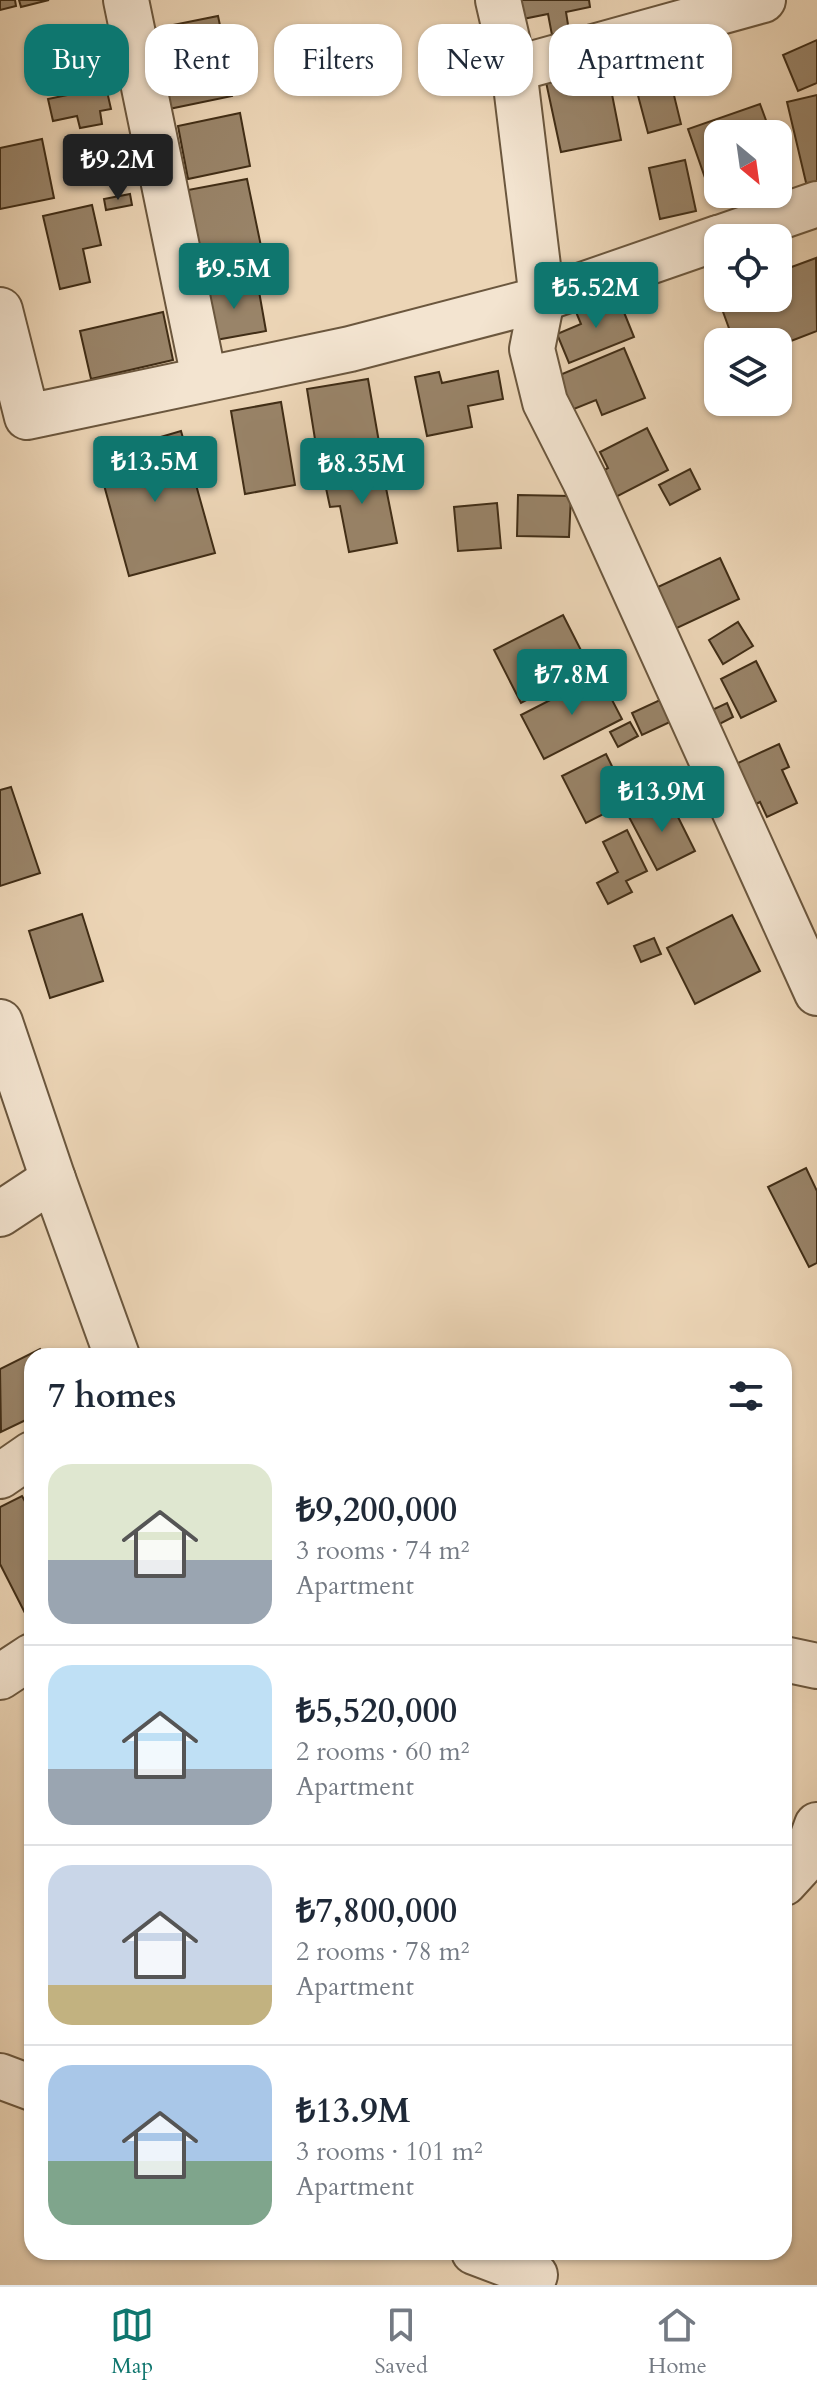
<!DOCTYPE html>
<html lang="en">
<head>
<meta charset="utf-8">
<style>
	:root { --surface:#fff; --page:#f6f6f7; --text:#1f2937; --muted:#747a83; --line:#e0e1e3; --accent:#0f766e }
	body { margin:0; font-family:Cardo,serif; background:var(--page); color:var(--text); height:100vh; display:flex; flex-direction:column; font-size:30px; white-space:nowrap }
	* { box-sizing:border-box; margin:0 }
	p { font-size:26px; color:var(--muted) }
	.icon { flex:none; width:44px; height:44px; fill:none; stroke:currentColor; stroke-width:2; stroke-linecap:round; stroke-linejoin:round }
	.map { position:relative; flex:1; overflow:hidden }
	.sheet { position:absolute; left:24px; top:1348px; width:768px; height:912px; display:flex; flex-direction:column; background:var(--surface); border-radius:24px; box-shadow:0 2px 6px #0004 }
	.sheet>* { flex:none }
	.top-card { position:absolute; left:24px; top:24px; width:770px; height:72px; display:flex; gap:16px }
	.needle { width:52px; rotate:151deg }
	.controls { position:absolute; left:704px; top:120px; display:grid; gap:16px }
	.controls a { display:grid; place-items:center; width:88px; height:88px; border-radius:16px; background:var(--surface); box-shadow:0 2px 6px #0004; font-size:40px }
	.price { position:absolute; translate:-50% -68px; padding:0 18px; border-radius:8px; background:var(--accent); color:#fff; font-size:26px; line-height:52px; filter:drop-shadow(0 2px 4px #0008) }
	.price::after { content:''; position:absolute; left:50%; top:48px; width:24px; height:18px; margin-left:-12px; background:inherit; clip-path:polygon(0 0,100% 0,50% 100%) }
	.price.current { background:#222; color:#fff }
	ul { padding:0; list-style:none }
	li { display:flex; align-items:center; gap:24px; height:200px; padding:0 24px }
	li+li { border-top:2px solid var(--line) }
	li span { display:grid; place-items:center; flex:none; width:224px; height:160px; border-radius:24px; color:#555 }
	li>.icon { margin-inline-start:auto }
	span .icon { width:96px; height:96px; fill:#fffc; stroke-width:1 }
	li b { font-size:34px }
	h2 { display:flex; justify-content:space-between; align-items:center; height:96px; padding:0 24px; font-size:34px }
	.tag { padding:0 28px; border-radius:24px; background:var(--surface); box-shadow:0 2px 6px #0004; font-size:28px; line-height:72px }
	.tag.current { background:var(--accent); color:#fff }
	.tab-bar { display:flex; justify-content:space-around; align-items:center; height:112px; border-top:2px solid var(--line); background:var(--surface); font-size:22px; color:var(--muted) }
	.tab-bar a { display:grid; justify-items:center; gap:4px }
	.tab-bar .current { color:var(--accent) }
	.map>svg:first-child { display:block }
	.building { fill:#998469; stroke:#402d16; stroke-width:2 }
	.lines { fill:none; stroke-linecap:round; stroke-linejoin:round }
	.minor-casing { stroke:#6b573e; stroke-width:48 }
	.minor { stroke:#f3e4d0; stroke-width:44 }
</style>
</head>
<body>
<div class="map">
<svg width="817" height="2285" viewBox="0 0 817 2285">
	<rect width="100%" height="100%" fill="#ecd5b6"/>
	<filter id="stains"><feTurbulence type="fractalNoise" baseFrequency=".0025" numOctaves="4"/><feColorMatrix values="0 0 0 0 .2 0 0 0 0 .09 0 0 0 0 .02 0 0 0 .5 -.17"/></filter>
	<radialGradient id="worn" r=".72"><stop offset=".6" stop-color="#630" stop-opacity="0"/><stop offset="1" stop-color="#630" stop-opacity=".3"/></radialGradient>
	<g class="building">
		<polygon points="0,0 15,0 16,6 0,10"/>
		<polygon points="19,0 49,0 21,7"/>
		<polygon points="519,0 589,0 590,7 566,12 569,31 552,35 548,14 523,19"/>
		<polygon points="218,16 229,68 227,68 232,96 169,109 153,29"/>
		<polygon points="817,40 817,83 798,91 783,55"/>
		<polygon points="607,69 621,140 561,152 546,82"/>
		<polygon points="670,79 681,124 648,133 636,88"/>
		<polygon points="106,87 111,109 100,111 102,124 80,128 77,116 53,121 48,99"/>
		<polygon points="817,95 817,189 808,191 787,102"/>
		<polygon points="760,104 771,134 718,134 718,192 711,195 688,129"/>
		<polygon points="240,113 250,166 188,179 178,126"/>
		<polygon points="42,139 54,198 0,209 0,148"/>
		<polygon points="685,160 696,211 660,219 649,168"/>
		<polygon points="247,179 262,251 203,263 188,190"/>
		<polygon points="130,194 132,205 106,210 104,199"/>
		<polygon points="92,205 101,245 83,249 90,282 60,289 43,216"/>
		<polygon points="718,257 718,298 705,262"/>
		<polygon points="816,258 817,331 778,346 778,342 734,342 718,298 778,298 778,272"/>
		<polygon points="257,280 266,331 210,341 201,291"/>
		<polygon points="617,295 634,337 569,363 557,334 581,324 576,312"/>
		<polygon points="163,312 173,360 91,379 80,331"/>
		<polygon points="624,348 645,398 602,415 596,400 569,411 555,377"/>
		<polygon points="498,371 503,399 468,406 472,427 427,436 415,377 439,372 442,383"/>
		<polygon points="368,379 380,448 318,458 307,389"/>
		<polygon points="281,402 295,485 245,494 231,411"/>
		<polygon points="647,428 668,470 610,500 597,474 608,468 600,452"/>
		<polygon points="181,431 215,553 129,576 96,456"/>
		<polygon points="381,463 397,543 349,552 340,506 330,507 323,474"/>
		<polygon points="690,469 700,489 670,505 659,485"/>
		<polygon points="518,495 571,496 569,537 517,536"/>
		<polygon points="497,503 501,548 458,551 454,507"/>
		<polygon points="720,558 739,599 664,634 645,593"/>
		<polygon points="563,615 588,664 532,692 534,696 521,703 494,650"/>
		<polygon points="738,622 753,646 723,664 709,640"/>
		<polygon points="756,661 776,701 741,718 721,679"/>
		<polygon points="599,675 622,719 544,759 521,715"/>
		<polygon points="660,700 670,722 642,735 632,713"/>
		<polygon points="727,703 733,717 704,732 697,717"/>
		<polygon points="630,722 638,736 618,747 610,732"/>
		<polygon points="779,744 789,767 782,770 797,803 767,817 760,802 743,811 723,770"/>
		<polygon points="606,754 629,801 586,823 562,776"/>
		<polygon points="11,787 40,873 0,886 0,790"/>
		<polygon points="668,797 695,851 657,870 629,817"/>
		<polygon points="627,830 647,871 626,881 632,892 608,904 597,883 618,872 603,842"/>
		<polygon points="82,914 103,981 50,998 29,931"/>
		<polygon points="732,915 760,971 695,1004 667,948"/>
		<polygon points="654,938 661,954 641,962 634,946"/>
		<polygon points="806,1168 817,1191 817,1263 809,1267 768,1187"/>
		<polygon points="40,1349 44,1356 32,1356 32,1417 1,1432 0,1369"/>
		<polygon points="22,1496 32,1514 32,1611 26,1615 0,1564 0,1507"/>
	</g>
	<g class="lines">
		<g class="minor-casing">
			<g id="minor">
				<polyline points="126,0 204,378"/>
				<polyline points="498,0 514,69 542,299 532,349 545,402 585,481 817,993"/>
				<polyline points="514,69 763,0"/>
				<polyline points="719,238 817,204"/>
				<polyline points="0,310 27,417 350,349 542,299 718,238"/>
				<polyline points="0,1022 53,1179"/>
				<polyline points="0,1214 53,1179 117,1356"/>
				<polyline points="0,1476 32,1454"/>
				<polyline points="784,1659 817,1666"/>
				<polyline points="0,1677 32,1656"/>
				<polyline points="784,1883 804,1861 817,1825"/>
				<polyline points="0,2076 32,2088"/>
				<polyline points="474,2252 535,2275"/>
			</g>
		</g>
		<use href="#minor" class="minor"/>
	</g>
	<rect width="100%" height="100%" filter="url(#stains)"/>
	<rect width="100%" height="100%" fill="url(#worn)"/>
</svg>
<div class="controls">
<a><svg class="needle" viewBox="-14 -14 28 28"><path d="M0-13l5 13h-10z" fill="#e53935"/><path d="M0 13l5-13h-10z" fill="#747a83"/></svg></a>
<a><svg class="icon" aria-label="locate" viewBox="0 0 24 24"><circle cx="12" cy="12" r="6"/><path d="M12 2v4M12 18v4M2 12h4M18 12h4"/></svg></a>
<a><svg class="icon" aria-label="layers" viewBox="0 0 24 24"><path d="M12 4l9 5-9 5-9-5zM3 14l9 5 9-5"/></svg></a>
</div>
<b class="price current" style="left:118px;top:202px">₺9.2M</b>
<b class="price" style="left:234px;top:311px">₺9.5M</b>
<b class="price" style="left:596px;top:330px">₺5.52M</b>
<b class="price" style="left:155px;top:504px">₺13.5M</b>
<b class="price" style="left:362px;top:506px">₺8.35M</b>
<b class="price" style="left:572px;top:717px">₺7.8M</b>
<b class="price" style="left:662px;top:834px">₺13.9M</b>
<div class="top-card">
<a class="tag current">Buy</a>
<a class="tag">Rent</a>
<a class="tag">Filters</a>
<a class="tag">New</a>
<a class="tag">Apartment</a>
</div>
<section class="sheet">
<h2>7 homes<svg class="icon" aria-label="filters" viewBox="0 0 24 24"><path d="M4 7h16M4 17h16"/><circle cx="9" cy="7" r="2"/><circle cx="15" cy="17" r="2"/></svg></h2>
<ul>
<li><span style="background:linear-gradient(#dfe7d0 60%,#9aa5b1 0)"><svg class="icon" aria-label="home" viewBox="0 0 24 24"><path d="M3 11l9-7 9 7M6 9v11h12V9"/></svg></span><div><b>₺9,200,000</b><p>3 rooms · 74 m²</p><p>Apartment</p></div></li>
<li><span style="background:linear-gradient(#bfe0f5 65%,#9aa5b1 0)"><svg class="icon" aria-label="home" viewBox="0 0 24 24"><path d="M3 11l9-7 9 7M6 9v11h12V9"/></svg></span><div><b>₺5,520,000</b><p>2 rooms · 60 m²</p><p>Apartment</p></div></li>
<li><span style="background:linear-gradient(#c9d6e8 75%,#c2b280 0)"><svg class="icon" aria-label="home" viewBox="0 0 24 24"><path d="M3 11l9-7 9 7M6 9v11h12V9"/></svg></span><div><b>₺7,800,000</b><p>2 rooms · 78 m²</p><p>Apartment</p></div></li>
<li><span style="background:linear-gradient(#a9c7e8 60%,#7fa58c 0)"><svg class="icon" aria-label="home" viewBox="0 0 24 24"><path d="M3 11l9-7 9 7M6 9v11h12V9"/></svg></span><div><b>₺13.9M</b><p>3 rooms · 101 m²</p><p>Apartment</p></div></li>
</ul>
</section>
</div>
<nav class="tab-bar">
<a class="current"><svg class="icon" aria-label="map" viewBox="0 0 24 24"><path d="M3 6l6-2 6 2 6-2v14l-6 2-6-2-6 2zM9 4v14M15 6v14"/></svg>Map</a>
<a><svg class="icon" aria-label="saved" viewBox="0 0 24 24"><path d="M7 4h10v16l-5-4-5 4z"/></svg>Saved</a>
<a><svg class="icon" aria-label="home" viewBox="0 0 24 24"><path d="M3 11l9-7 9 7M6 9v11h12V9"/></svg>Home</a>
</nav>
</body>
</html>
